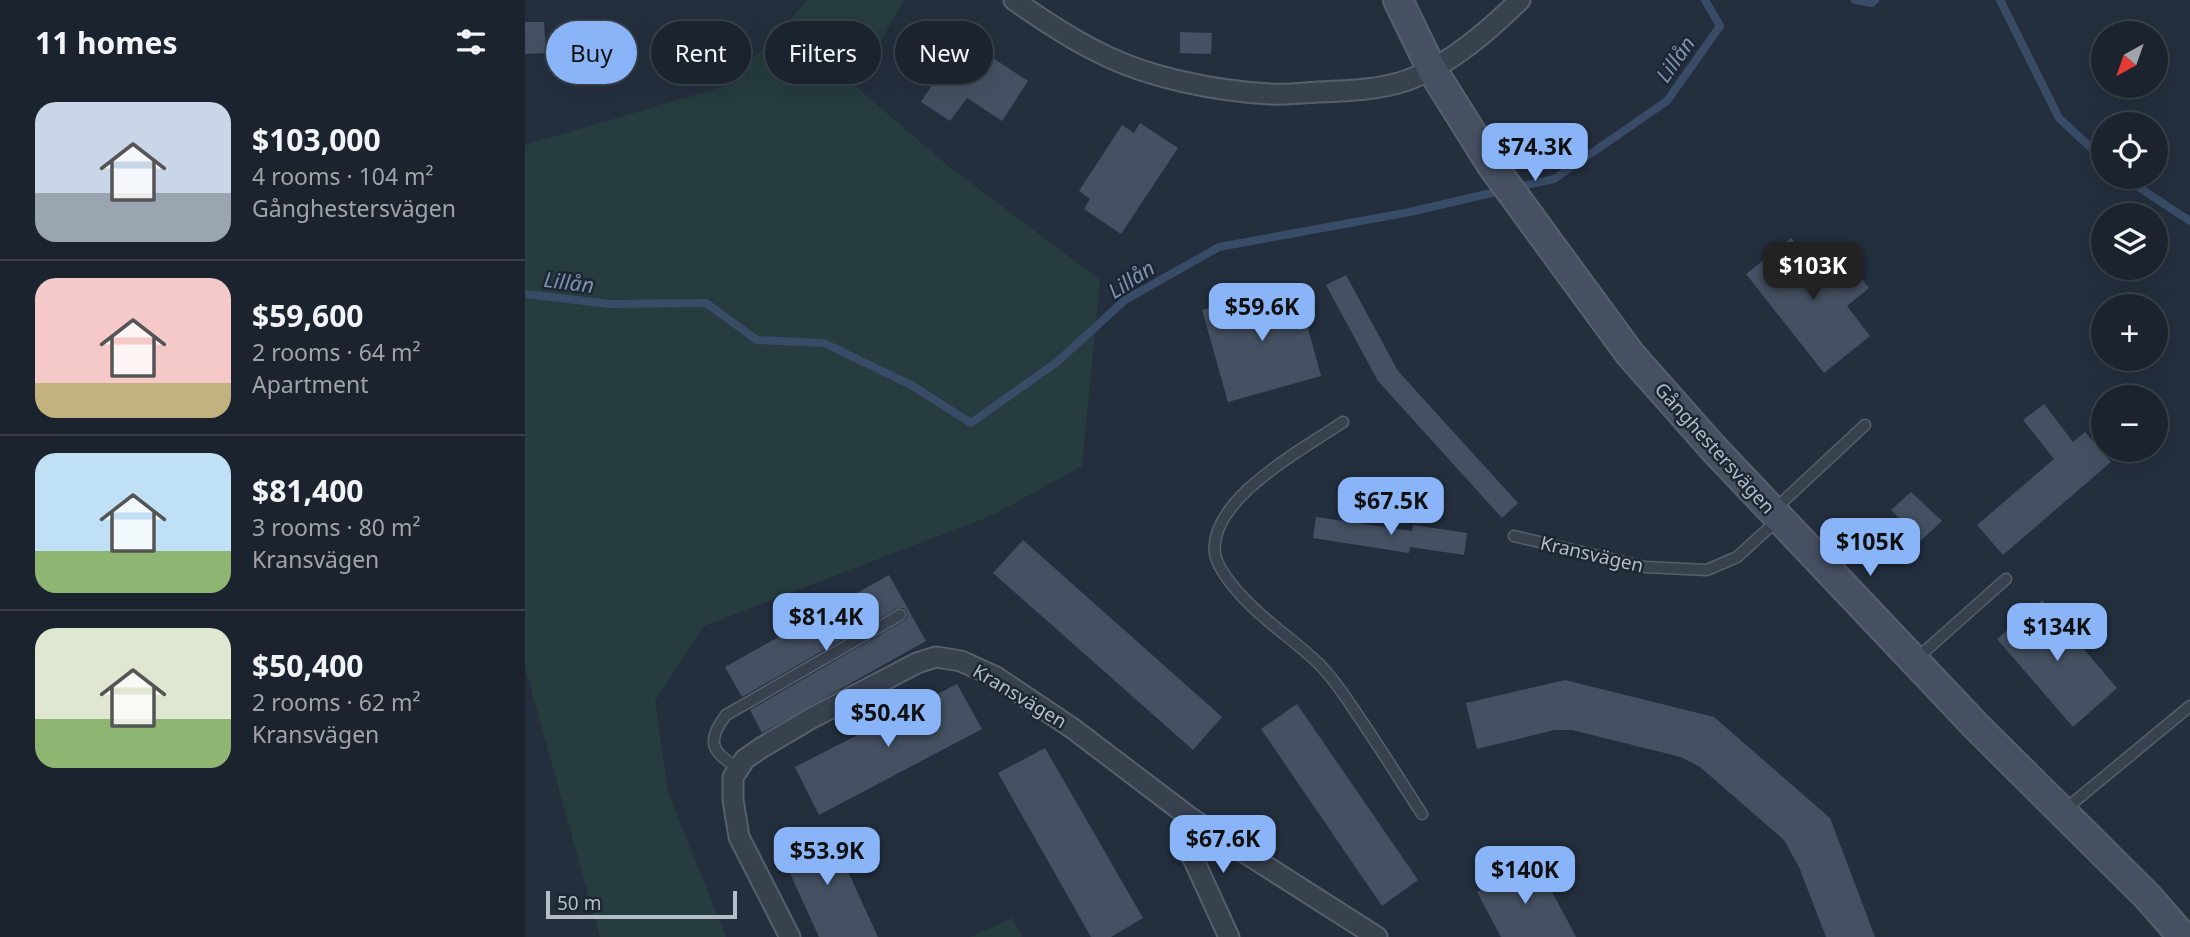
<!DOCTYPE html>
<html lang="en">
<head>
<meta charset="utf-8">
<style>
	:root { --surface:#1b232e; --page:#282f3a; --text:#f1f3f6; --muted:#a0a4aa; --line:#39404a; --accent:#8ab4f8 }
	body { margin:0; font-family:"Noto Sans",sans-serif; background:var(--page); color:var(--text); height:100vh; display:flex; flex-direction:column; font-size:26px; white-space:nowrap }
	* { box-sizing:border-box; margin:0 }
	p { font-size:23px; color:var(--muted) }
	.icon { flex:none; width:38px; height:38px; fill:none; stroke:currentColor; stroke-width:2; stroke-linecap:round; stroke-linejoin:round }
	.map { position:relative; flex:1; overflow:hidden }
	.details { display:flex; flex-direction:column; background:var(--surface); width:525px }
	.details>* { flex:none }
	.top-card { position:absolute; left:21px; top:21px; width:665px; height:63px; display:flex; gap:14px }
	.needle { width:46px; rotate:220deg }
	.controls { position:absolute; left:1566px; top:21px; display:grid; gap:14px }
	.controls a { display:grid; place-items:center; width:77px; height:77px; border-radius:50%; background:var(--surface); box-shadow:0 7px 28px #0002,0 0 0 2px var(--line); font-size:35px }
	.scale { position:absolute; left:21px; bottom:18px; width:191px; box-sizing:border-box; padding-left:7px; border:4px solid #b4bcc9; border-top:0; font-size:19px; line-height:24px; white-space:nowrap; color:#b4bcc9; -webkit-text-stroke:5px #1d2633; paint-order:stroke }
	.price { position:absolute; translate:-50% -60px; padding:0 16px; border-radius:14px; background:var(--accent); color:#111; font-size:23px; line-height:46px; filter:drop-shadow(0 2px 4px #0008) }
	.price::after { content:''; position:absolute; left:50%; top:42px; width:21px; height:16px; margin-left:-10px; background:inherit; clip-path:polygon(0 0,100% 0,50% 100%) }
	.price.on { background:#222; color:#fff }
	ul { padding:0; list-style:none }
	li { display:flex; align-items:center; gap:21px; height:175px; padding:0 35px }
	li+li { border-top:2px solid var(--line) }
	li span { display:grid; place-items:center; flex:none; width:196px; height:140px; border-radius:21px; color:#555 }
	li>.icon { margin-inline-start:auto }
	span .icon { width:84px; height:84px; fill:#fffc; stroke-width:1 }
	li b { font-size:30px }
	h2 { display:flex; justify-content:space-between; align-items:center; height:84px; padding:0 35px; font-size:30px }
	.tag { padding:0 24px; border-radius:32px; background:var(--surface); box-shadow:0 7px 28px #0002,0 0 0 2px var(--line); font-size:24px; line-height:63px }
	.tag.on { background:var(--accent); color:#111 }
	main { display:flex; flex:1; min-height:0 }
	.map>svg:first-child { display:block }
	.green { fill:#263c3f }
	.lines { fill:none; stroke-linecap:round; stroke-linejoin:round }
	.stream { stroke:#394c67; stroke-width:8 }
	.building { fill:#455162 }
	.lane-casing { stroke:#565f6c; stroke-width:13 }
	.street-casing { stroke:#565f6c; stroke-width:23 }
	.secondary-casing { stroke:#565f6c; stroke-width:32 }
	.lane { stroke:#38414e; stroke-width:10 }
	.street { stroke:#38414e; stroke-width:19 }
	.secondary { stroke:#465061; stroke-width:28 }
	.labels { text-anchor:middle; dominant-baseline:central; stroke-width:5; stroke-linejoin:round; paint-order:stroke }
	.street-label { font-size:19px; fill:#b4bcc9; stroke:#1d2633 }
	.water-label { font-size:21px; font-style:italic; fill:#7c92b1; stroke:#1d2633 }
</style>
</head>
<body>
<main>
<section class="details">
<h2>11 homes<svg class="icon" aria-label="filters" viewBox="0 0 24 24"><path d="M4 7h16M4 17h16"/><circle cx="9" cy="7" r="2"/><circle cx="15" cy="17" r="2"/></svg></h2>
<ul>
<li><span style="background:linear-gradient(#c9d6e8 65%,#9aa5b1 0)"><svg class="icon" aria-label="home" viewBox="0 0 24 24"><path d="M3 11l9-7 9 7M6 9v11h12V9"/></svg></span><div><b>$103,000</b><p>4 rooms · 104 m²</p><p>Gånghestersvägen</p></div></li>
<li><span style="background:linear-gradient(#f6c9c9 75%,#c2b280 0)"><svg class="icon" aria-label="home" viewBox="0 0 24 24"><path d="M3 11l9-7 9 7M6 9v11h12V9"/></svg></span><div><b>$59,600</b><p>2 rooms · 64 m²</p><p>Apartment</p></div></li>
<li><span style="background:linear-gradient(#bfe0f5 70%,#8fb573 0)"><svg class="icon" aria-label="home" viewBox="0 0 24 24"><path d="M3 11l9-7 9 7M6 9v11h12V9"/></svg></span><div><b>$81,400</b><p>3 rooms · 80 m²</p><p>Kransvägen</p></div></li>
<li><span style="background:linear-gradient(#dfe7d0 65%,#8fb573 0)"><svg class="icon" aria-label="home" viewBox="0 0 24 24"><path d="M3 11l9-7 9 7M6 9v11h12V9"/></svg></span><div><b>$50,400</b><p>2 rooms · 62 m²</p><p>Kransvägen</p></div></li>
</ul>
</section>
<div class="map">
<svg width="1665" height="937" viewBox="0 0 1665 937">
	<rect width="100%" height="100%" fill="#242f3e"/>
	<g class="green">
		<polygon points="283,0 379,0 330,86 421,164 575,280 557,466 468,515 179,626 130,701 143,793 201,937 75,937 0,667 0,145 204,85"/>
		<polygon points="488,918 497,937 445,937"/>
	</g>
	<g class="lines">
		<g class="stream">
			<polyline points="1330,0 1347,3 1350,0"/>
			<polyline points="1475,0 1534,118 1578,159"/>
			<polyline points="1598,177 1665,221"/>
			<polyline points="992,187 1029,179 1142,101 1195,26 1180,0"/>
			<polyline points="0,294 85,304 181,303 232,340 299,343 386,385 446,423 532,362 600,300 694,247 885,212 979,190"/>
		</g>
	</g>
	<g class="building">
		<polygon points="0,22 19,22 21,53 0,54"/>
		<polygon points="410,23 436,41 442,32 458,44 454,49 503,81 477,121 442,98 425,121 396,102 424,59 398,41"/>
		<polygon points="655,32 687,33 686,54 655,53"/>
		<polygon points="615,123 653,148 596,234 559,209 565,199 554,191 597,125 609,133"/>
		<polygon points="1266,238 1296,275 1319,257 1344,288 1322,306 1345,336 1299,373 1221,274"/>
		<polygon points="821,275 873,371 993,503 977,518 853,381 801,285"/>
		<polygon points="771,284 796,376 703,402 677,310"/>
		<polygon points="1519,404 1548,442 1560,432 1586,462 1478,555 1452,525 1529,459 1498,420"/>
		<polygon points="1386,492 1417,521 1373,562 1361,550 1383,527 1366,510"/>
		<polygon points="791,517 887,531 888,525 942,533 939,555 885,547 884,553 788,538"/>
		<polygon points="498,540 697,717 668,750 468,573"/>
		<polygon points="364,575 401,641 237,733 225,710 379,621 382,618 382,612 378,608 371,609 217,697 200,667"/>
		<polygon points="1517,600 1592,688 1548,727 1472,639"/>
		<polygon points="1040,680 1189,717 1305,818 1350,937 1301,937 1274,867 1259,840 1175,767 1156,757 1047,730 1029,730 952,749 941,703"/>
		<polygon points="432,684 457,729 294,815 270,767"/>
		<polygon points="772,704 893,880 857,906 736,729"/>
		<polygon points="520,748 618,918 586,937 566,937 473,773"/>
		<polygon points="302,827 313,850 353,937 294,937 254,849"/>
		<polygon points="1010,860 1040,916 1051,937 976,937 952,892"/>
	</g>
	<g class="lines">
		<g class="lane-casing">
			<g id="lane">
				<path d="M 818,422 C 779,449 683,499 690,554 C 693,568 705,583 715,594 C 738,621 770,640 795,665 C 811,681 823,701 836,720 C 857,751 877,783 897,814"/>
				<polyline points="1251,508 1340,425"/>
				<polyline points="989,536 1120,567 1182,570 1212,557 1254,519"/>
				<polyline points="1390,660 1481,579"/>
				<path d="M 214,768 C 186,753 181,741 201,715 L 375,615"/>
				<polyline points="1538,811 1665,706"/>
			</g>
		</g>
		<g class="street-casing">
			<g id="street">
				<path d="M 489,0 C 516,19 544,38 575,53 C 624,78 691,91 745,94 C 761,95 777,93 793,92 C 822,91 855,90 883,80 C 926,64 963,31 995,0"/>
				<polyline points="667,819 666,854 704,937"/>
				<polyline points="265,937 214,837 208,800 208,777 220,759 236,748 285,719 392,663 411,657 436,661 471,677 547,728 667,819 852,937"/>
			</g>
		</g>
		<g class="secondary-casing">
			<polyline id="secondary" points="873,0 906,68 966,164 1105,354 1189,449 1451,726 1623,897 1658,937"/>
		</g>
		<use href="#lane" class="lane"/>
		<use href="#street" class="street"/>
		<use href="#secondary" class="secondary"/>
	</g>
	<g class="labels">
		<g class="street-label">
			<text transform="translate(1190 448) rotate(48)">Gånghestersvägen</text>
			<text transform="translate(1067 554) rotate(13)">Kransvägen</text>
			<text transform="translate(495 696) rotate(31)">Kransvägen</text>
		</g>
		<g class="water-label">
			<text transform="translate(1150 59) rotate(-55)">Lillån</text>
			<text transform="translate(606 279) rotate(-33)">Lillån</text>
			<text transform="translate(44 282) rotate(7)">Lillån</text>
		</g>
	</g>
</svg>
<div class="controls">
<a><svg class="needle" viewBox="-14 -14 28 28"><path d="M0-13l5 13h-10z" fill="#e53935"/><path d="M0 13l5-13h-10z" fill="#a0a4aa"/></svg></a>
<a><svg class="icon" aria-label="locate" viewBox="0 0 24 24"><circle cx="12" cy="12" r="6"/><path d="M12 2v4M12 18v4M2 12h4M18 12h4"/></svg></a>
<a><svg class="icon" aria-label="layers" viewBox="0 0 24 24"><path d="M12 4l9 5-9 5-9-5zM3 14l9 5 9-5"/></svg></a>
<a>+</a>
<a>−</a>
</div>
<div class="scale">50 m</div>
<b class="price" style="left:1010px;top:183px">$74.3K</b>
<b class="price on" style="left:1288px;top:302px">$103K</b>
<b class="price" style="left:737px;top:343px">$59.6K</b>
<b class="price" style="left:866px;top:537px">$67.5K</b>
<b class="price" style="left:1345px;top:578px">$105K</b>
<b class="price" style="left:301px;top:653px">$81.4K</b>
<b class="price" style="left:1532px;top:663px">$134K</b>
<b class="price" style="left:363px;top:749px">$50.4K</b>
<b class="price" style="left:698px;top:875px">$67.6K</b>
<b class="price" style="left:302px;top:887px">$53.9K</b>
<b class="price" style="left:1000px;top:906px">$140K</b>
<div class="top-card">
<a class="tag on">Buy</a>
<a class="tag">Rent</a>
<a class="tag">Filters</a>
<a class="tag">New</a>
</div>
</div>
</main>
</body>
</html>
